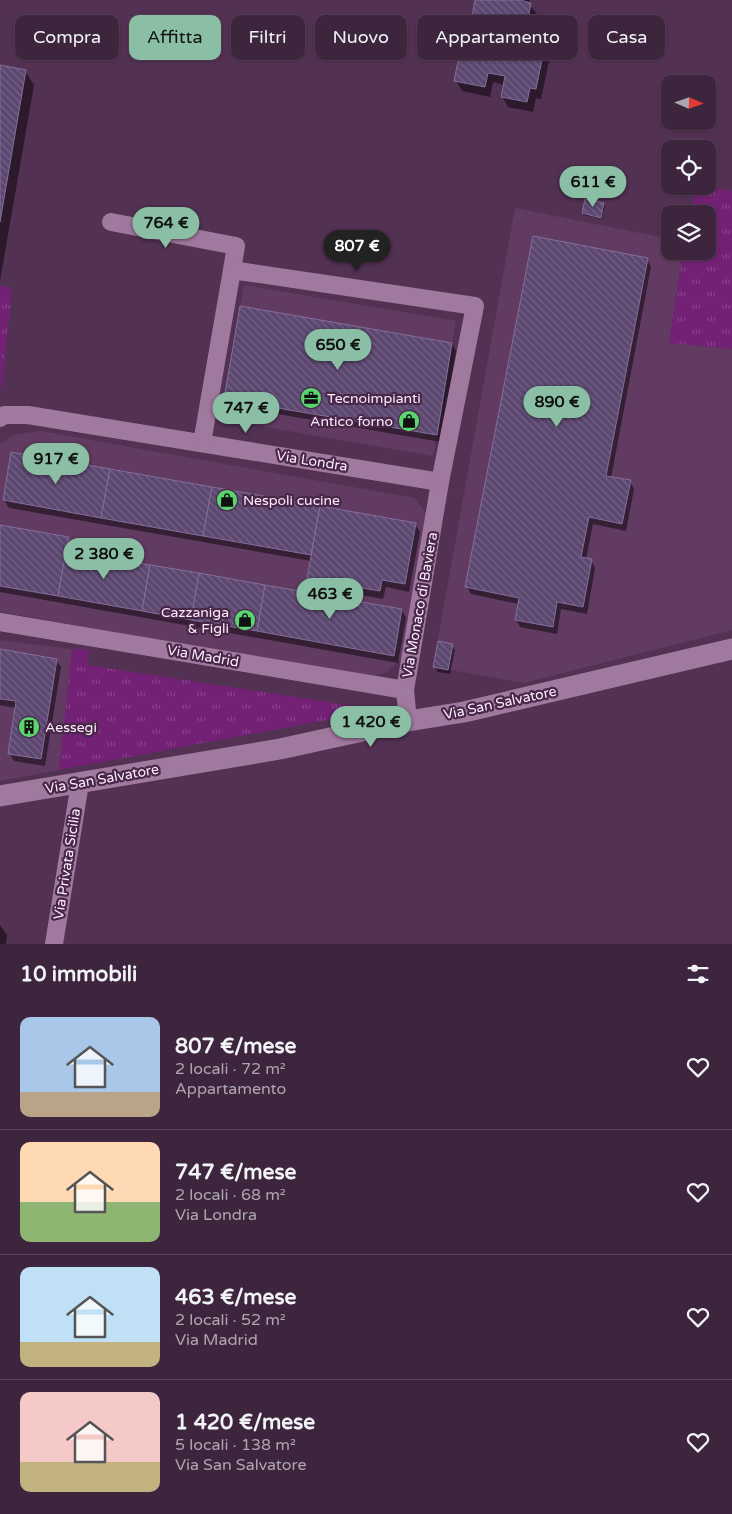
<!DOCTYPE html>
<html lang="it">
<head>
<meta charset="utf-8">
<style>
	:root { --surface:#3e253e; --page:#452d45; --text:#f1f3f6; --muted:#ada5b0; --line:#574258; --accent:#8abfa5 }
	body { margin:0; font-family:"Varela Round",sans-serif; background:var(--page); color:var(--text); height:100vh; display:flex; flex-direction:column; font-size:19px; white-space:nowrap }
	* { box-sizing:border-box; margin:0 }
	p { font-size:16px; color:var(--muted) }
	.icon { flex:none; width:28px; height:28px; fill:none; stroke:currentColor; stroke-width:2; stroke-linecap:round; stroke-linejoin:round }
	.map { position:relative; height:944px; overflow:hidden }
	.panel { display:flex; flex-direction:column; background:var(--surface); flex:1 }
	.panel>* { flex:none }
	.guide { position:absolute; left:15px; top:15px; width:702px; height:45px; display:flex; gap:10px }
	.needle { width:32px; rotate:92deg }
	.fabs { position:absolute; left:661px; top:75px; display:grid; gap:10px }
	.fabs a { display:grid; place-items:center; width:55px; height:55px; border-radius:10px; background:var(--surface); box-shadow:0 1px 4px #0004,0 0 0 1px var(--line); font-size:25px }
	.price { position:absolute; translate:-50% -42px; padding:0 11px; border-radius:18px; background:var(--accent); color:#111; font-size:16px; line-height:32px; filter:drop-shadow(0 1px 2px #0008) }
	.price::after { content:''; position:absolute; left:50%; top:30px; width:15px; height:11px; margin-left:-8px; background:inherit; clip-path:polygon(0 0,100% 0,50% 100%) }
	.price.selected { background:#222; color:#fff }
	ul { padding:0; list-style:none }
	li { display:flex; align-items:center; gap:15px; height:125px; padding:0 20px }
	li+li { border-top:1px solid var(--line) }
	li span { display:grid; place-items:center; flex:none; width:140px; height:100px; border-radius:10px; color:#555 }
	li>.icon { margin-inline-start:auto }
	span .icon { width:60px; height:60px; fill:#fffc; stroke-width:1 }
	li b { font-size:21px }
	h2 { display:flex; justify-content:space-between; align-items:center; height:60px; padding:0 20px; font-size:21px }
	.tag { padding:0 18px; border-radius:10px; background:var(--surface); box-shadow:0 1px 4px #0004,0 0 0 1px var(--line); font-size:18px; line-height:45px }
	.tag.selected { background:var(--accent); color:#111 }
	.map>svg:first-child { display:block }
	.built { fill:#623b62 }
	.grass { fill:url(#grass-tufts) }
	.shadow { fill:#0007 }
	.building { fill:url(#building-back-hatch); stroke:#846e9a }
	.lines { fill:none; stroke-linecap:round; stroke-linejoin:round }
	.minor { stroke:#a0799f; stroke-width:18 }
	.tertiary { stroke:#a0799f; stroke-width:21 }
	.labels { text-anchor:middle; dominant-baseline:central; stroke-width:4.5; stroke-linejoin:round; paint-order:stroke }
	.poi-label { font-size:14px; fill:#feecfd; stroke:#482748; text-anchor:start }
	.street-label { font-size:14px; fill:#feecfd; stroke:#482748 }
</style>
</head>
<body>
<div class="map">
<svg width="732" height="944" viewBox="0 0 732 944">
	<defs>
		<pattern id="grass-tufts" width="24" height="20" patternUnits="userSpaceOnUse" patternTransform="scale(1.25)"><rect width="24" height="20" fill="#722174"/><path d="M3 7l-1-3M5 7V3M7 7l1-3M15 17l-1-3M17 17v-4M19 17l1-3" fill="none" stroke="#874189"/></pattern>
		<pattern id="building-back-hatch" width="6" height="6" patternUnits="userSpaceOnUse" patternTransform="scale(1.25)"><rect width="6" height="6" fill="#5c4770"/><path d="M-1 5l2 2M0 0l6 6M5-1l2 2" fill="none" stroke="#746285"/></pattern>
	</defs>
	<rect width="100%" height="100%" fill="#533153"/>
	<g class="built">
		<polygon points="515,208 670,239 670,251 683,251 669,343 732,349 732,630 524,683 433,667"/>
		<polygon points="244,285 456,321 433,456 220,419"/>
		<polygon points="41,431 414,498 425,512 429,522 401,659 387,672 371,676 0,612 0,444 14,435"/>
		<polygon points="0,640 72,649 59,770 0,781"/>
	</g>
	<g class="grass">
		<polygon points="696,186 732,191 732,349 669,343 683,251 708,251 708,214 691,214"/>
		<polygon points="0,286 12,288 2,386 0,388"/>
		<polygon points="72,649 89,649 88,665 380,710 59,770"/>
	</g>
	<g class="shadow">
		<polygon points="477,0 530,0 529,4 537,14 533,33 505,28 504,32 510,42 508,52 521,55 543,51 549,61 541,99 536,98 533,112 508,107 502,96 505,85 493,82 490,97 462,91 456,81 470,34"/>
		<polygon points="0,67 25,71 34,85 0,281"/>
		<polygon points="604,204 605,206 602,219 584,215 583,213"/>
		<polygon points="647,259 651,267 611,478 630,481 634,489 626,531 593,524 586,559 591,560 595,568 587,614 561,609 557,634 520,627 516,619 519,604 471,594 467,587"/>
		<polygon points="452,344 456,351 441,442 230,406 225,398"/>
		<polygon points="12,453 415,524 420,532 409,592 386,587 383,599 313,586 308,578 311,561 9,508 4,500"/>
		<polygon points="0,526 68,538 72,546 71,552 402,610 406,618 398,663 0,592"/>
		<polygon points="452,645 455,650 450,674 438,672 435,667"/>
		<polygon points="0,651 56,660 61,667 45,766 14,761 9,753 16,708 0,705"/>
		<polygon points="0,925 7,935 6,944 0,944"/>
	</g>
	<g class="building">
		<polygon points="475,0 523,0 523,1 531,3 527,24 500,18 498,29 505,31 501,49 520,53 522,46 544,50 536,89 530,88 527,102 501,97 505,76 488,73 485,87 454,81 464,32 469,33"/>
		<polygon points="0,65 26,70 0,222"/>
		<polygon points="585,199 604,203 601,218 582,213"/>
		<polygon points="533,236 648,258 606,476 631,480 622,524 589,517 581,557 592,559 583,607 557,602 553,627 515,620 519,598 465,587"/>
		<polygon points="240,306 452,343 437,435 224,399"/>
		<polygon points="11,452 110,469 101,518 3,500"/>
		<polygon points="110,469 212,487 203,536 101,518"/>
		<polygon points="212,487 320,506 311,555 203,536"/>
		<polygon points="320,506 416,523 405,584 382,580 380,591 307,579"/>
		<polygon points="0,525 69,537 58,596 0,586"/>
		<polygon points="66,550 150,565 142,611 58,596"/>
		<polygon points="150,565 199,573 191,620 142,611"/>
		<polygon points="199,573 265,585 257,631 191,620"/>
		<polygon points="265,585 402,609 394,656 257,631"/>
		<polygon points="438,641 453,644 448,670 433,667"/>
		<polygon points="0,649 57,659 41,759 8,754 16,701 0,699"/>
	</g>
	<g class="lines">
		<g class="minor">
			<polyline points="111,222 236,246 232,270"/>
			<polyline points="0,418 4,415 28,415 440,482 405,690 408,721"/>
			<polyline points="202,443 232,270 475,306 440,482"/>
			<polyline points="0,622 405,690"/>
			<polyline points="54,944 80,783"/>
		</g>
		<polyline class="tertiary" points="0,796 280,749 408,721 464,712 732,649"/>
	</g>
	<defs>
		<g id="office-disc" transform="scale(1.125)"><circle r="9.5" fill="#5ad56f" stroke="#482748"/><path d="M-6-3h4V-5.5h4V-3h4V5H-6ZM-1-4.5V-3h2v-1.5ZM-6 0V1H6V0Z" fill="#111"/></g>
		<g id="shop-disc" transform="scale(1.125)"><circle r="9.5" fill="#5ad56f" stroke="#482748"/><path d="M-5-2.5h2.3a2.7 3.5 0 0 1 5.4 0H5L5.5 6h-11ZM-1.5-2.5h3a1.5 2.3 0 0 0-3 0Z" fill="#111"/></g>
		<g id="building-disc" transform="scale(1.125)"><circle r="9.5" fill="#5ad56f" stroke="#482748"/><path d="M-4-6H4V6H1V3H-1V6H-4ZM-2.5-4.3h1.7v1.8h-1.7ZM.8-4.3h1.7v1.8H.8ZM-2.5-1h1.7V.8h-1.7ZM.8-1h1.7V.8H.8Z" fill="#111"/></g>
	</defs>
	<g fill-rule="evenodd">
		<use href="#office-disc" x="311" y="398"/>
		<use href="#shop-disc" x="409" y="421"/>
		<use href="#shop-disc" x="227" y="500"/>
		<use href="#shop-disc" x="245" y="620"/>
		<use href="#building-disc" x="29" y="727"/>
	</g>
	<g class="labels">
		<g class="poi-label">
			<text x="327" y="398">Tecnoimpianti</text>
			<text x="393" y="421" text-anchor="end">Antico forno</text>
			<text x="243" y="500">Nespoli cucine</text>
			<text x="229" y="612" text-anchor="end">Cazzaniga<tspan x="229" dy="16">&amp; Figli</tspan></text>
			<text x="45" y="727">Aessegi</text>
		</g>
		<g class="street-label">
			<text transform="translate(312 461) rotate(9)">Via Londra</text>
			<text transform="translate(420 605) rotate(-80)">Via Monaco di Baviera</text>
			<text transform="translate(203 656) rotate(10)">Via Madrid</text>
			<text transform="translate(500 703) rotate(-12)">Via San Salvatore</text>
			<text transform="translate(102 779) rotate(-10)">Via San Salvatore</text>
			<text transform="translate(67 864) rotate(-81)">Via Privata Sicilia</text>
		</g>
	</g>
</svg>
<div class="fabs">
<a><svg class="needle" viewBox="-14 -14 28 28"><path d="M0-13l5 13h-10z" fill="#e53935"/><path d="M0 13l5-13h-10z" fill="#ada5b0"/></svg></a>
<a><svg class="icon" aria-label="locate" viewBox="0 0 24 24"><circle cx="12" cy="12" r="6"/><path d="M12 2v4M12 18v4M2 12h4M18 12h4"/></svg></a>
<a><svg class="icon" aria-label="layers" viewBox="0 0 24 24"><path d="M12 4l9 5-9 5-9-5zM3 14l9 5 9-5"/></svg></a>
</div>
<b class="price" style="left:593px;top:208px">611 €</b>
<b class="price" style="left:166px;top:249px">764 €</b>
<b class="price selected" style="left:357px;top:272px">807 €</b>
<b class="price" style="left:338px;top:371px">650 €</b>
<b class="price" style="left:557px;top:428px">890 €</b>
<b class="price" style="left:246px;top:434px">747 €</b>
<b class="price" style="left:56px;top:485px">917 €</b>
<b class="price" style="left:104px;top:580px">2 380 €</b>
<b class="price" style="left:330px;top:620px">463 €</b>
<b class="price" style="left:371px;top:748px">1 420 €</b>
<div class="guide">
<a class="tag">Compra</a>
<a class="tag selected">Affitta</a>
<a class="tag">Filtri</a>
<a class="tag">Nuovo</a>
<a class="tag">Appartamento</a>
<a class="tag">Casa</a>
</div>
</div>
<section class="panel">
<h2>10 immobili<svg class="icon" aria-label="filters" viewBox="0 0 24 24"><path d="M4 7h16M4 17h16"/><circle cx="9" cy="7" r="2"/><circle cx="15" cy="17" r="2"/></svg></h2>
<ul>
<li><span style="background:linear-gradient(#a9c7e8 75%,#b9a48a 0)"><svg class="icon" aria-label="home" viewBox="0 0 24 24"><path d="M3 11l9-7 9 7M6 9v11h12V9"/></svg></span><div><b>807 €/mese</b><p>2 locali · 72 m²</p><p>Appartamento</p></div><svg class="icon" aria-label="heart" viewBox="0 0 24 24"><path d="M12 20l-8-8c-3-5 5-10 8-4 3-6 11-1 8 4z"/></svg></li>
<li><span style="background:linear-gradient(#ffd9b3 60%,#8fb573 0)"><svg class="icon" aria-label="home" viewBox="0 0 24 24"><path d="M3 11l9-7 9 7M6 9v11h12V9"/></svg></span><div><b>747 €/mese</b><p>2 locali · 68 m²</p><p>Via Londra</p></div><svg class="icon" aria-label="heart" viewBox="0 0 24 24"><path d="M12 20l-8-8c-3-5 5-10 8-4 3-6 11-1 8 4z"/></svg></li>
<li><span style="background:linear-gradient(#bfe0f5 75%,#c2b280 0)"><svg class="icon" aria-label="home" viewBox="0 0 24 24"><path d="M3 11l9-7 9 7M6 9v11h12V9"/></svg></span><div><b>463 €/mese</b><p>2 locali · 52 m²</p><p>Via Madrid</p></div><svg class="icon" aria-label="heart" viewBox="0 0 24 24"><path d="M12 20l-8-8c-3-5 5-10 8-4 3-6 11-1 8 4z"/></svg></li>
<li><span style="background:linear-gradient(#f6c9c9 70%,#c2b280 0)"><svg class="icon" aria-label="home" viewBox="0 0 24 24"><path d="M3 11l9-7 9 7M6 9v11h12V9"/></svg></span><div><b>1 420 €/mese</b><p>5 locali · 138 m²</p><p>Via San Salvatore</p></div><svg class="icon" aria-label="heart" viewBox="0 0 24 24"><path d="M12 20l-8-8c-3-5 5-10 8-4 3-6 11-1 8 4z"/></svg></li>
</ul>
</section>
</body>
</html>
